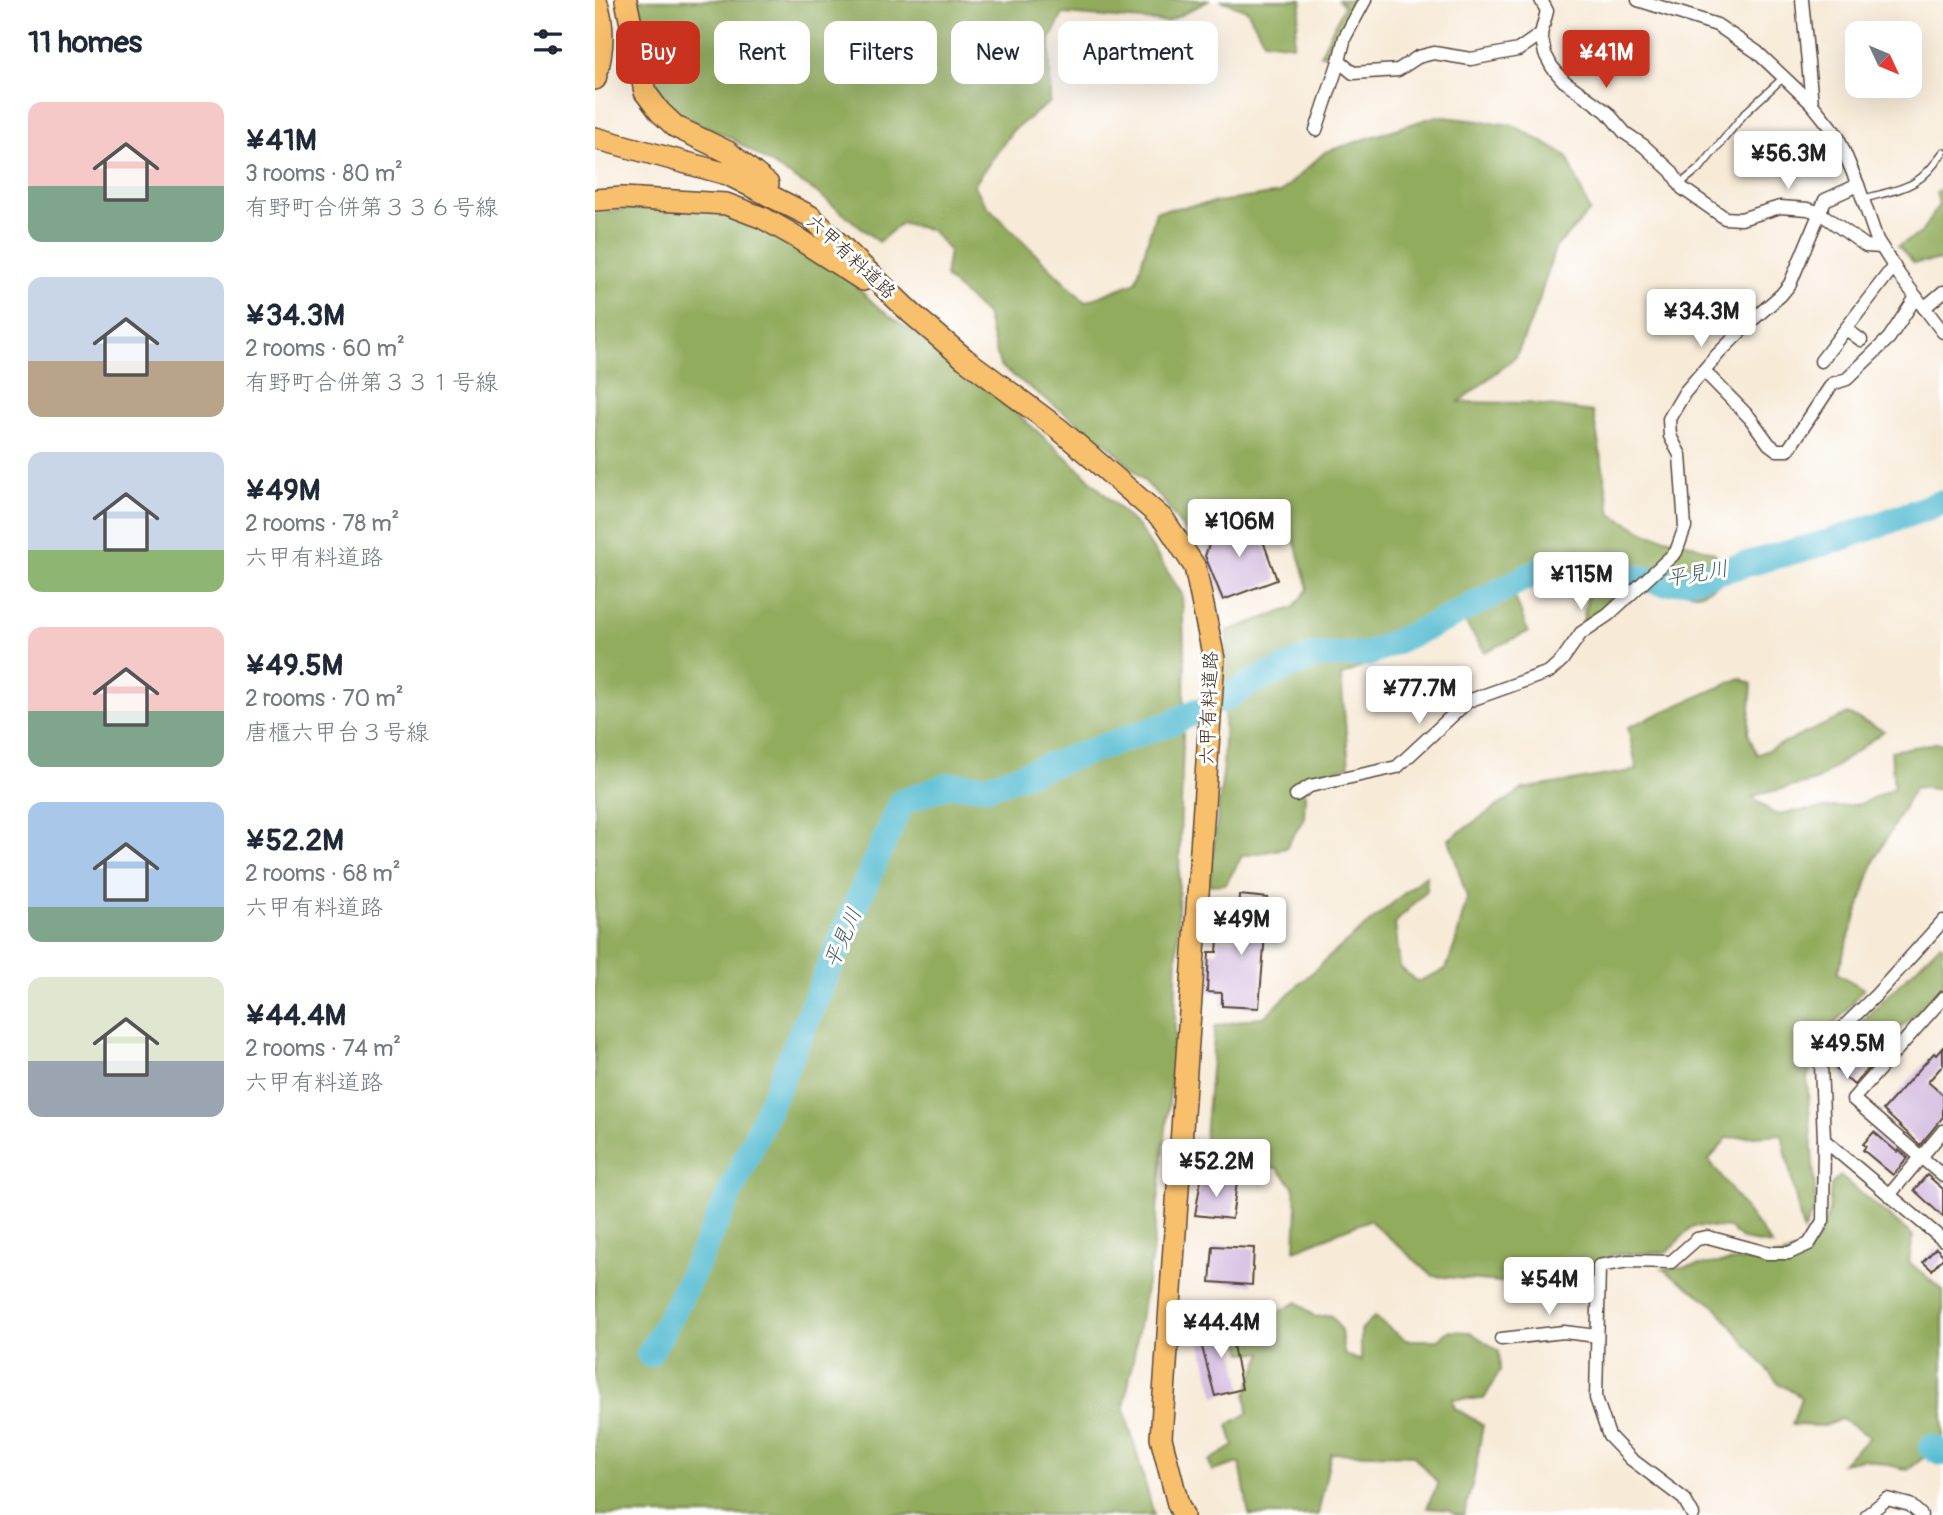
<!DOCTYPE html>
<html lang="en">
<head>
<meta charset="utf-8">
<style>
	:root { --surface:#fff; --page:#f6f6f7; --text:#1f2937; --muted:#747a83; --accent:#c8321e }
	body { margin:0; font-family:Pangolin,"Klee One",sans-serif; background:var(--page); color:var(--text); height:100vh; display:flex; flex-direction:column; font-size:26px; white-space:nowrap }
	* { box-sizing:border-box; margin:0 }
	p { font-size:23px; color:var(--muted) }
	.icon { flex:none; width:38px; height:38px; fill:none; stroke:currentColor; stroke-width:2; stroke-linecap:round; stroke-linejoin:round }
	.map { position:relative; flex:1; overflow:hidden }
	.side { display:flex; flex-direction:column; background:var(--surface); width:595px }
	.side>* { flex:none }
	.guide { position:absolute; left:21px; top:21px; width:665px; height:63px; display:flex; gap:14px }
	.needle { width:46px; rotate:134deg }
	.buttons { position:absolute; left:1250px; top:21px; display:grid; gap:14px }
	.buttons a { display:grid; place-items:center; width:77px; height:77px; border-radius:14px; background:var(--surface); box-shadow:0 7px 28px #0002; font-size:35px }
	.price { position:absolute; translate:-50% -60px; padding:0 16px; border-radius:7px; background:#fff; color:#222; font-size:23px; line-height:46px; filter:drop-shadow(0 2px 4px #0008) }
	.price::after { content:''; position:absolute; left:50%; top:42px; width:21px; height:16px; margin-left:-10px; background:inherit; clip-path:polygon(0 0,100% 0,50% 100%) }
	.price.current { background:var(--accent); color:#fff }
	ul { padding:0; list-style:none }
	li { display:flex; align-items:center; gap:21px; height:175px; padding:0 28px }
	li span { display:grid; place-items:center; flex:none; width:196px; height:140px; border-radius:14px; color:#555 }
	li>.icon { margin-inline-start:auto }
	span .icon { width:84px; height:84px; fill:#fffc; stroke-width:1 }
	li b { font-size:30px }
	h2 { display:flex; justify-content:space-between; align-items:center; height:84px; padding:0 28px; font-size:30px }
	.pill { padding:0 24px; border-radius:14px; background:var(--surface); box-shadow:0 7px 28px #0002; font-size:24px; line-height:63px }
	.pill.current { background:var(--accent); color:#fff }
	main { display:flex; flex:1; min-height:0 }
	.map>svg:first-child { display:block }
	.forest { fill:#92ac5d; stroke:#666b3e; stroke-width:2 }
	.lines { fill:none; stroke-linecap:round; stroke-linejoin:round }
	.river { stroke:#54bcd1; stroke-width:26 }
	.building { fill:#d2b8de }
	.service-casing { stroke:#57473a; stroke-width:9 }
	.minor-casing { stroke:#57473a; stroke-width:15 }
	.primary-casing { stroke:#57473a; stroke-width:24 }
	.service { stroke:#fff; stroke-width:6 }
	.minor { stroke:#fff; stroke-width:12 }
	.primary { stroke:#f8bf6c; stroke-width:21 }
	.labels { text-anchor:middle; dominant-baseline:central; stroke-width:6; stroke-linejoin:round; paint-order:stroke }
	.street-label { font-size:19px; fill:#3b2a1e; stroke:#fff }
	.water-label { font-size:21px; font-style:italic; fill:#445d5d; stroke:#fff }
</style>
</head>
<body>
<main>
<section class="side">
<h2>11 homes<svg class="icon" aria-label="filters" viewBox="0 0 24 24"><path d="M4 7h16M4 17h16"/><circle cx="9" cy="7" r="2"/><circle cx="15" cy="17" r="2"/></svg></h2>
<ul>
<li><span style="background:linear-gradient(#f6c9c9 60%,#7fa58c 0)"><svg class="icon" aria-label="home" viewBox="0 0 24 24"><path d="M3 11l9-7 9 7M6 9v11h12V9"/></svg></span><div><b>¥41M</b><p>3 rooms · 80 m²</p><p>有野町合併第３３６号線</p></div></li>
<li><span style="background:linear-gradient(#c9d6e8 60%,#b9a48a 0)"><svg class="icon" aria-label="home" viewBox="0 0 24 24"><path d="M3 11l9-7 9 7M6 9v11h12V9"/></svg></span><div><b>¥34.3M</b><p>2 rooms · 60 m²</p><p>有野町合併第３３１号線</p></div></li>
<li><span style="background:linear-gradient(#c9d6e8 70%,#8fb573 0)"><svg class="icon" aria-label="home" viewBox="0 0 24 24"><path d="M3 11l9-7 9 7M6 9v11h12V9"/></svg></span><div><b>¥49M</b><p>2 rooms · 78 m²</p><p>六甲有料道路</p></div></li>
<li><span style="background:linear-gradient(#f6c9c9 60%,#7fa58c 0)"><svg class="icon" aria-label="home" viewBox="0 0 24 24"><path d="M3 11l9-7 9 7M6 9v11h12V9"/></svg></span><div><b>¥49.5M</b><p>2 rooms · 70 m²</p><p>唐櫃六甲台３号線</p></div></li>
<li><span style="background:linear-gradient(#a9c7e8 75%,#7fa58c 0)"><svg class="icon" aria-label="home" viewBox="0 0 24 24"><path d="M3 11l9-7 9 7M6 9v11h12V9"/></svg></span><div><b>¥52.2M</b><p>2 rooms · 68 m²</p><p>六甲有料道路</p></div></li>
<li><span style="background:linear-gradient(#dfe7d0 60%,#9aa5b1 0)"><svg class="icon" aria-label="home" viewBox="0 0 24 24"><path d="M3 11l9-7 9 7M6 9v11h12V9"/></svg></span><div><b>¥44.4M</b><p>2 rooms · 74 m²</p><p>六甲有料道路</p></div></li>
</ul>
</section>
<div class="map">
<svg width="1348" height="1515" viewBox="0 0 1348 1515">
	<rect width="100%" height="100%" fill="#fff"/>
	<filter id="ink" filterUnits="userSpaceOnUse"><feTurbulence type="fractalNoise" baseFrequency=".0143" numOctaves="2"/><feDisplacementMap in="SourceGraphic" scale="14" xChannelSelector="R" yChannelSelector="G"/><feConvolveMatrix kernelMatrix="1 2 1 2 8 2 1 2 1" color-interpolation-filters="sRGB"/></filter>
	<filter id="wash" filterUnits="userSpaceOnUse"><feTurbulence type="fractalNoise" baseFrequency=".00686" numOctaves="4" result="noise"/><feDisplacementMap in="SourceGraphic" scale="28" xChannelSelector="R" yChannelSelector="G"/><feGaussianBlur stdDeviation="1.57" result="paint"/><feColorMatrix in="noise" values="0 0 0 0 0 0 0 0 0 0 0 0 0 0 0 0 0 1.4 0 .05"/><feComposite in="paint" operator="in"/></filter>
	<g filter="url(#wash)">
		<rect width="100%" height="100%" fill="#f7ead7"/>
		<g class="forest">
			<polygon points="42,0 615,0 572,22 468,14 455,39 455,102 418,130 379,185 391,205 490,302 541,282 561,211 685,193 730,152 841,116 918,125 972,156 995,211 960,248 943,304 921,357 864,402 932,403 998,412 1016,514 1053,534 1092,543 1120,553 1132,580 1104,594 1045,581 987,627 993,593 955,579 919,594 933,632 890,652 868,620 746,676 754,766 711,777 709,818 691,848 647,856 631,884 614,885 628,773 632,631 698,608 713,589 688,499 596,540 567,499 515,446 405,366 391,314 350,277 354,250 336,230 306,223 284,242 221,192 134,137 79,112 55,72"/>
			<polygon points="625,0 707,0 698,45 669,41 652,10"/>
			<polygon points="743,0 766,0 734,55 725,55 749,6"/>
			<polygon points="1348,187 1348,260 1319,263 1303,246 1326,233 1344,204 1341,193"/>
			<polygon points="73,205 136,209 236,263 284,308 386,381 482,467 544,528 587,594 590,666 579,1057 557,1256 529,1408 559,1515 0,1515 0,213"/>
			<polygon points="1145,678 1157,684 1153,733 1162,755 1253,714 1289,731 1221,781 1157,796 1179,814 1265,804 1299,788 1296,751 1341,743 1348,744 1348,790 1320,787 1280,859 1242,973 1269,989 1227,1039 1212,1078 1221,1205 1208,1232 1187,1134 1132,1138 1114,1160 1177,1245 1148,1240 1134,1228 1098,1226 1072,1252 1016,1255 997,1274 905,1282 838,1276 774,1220 700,1250 702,1205 698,1186 682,1168 655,1166 607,1169 620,1026 670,1016 736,955 831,875 832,890 800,923 805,967 822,982 851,969 860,944 872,898 854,839 928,789 1042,770 1033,727"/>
			<polygon points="1345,944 1348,946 1348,985 1296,1038 1280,1025 1232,1063 1241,1047"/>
			<polygon points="1245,1176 1318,1236 1314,1262 1348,1291 1348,1452 1332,1455 1313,1470 1269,1459 1247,1463 1275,1437 1246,1419 1230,1426 1197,1425 1206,1397 1183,1383 1120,1306 1068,1269 1187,1256 1222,1242 1234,1211 1236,1185"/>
			<polygon points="702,1302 720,1317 736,1315 746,1330 749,1354 766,1361 766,1330 779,1317 811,1340 844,1340 853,1331 875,1332 904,1351 905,1371 889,1399 857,1399 860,1408 888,1425 879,1477 869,1515 860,1515 854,1510 832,1508 843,1483 818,1455 736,1453 723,1515 654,1515 645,1463 617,1471 614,1461 639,1446 633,1425 653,1413 651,1395 668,1352 648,1353 639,1322 660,1329 672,1319"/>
		</g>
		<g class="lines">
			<g class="river">
				<polyline points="627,700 658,682 719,656 773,654 851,619 945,570 971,562 1069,583 1096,579 1241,540 1348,502"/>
				<path d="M 54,1354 C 84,1305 107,1253 131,1202 C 193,1070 246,934 307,802 L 353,785 L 395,786 L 576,723 L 602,711"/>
				<polyline points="1336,1447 1348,1453"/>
			</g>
		</g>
		<g id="blocks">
			<g class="building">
				<polygon points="659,516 682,580 628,600 610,556 618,534"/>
				<polygon points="644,895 673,898 664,1008 627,1006 627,993 612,992 614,952 622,952 623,940 642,940"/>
				<polygon points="1265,1043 1282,1059 1259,1085 1241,1069"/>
				<polygon points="1348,1047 1348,1065 1333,1082 1348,1095 1348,1117 1325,1145 1288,1110 1339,1053 1341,1055"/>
				<polygon points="1279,1132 1302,1152 1304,1150 1313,1158 1298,1175 1268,1150 1271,1146 1268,1144"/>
				<polygon points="1332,1175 1348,1189 1348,1217 1319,1190"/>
				<polygon points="606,1179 642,1182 637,1219 600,1215"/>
				<polygon points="618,1246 659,1248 657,1285 615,1282"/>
				<polygon points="1341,1248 1348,1255 1348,1258 1337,1270 1328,1262"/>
				<polygon points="634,1326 647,1389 620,1396 603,1332"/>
			</g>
		</g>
	</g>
	<g filter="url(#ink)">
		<use href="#blocks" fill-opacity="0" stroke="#57473a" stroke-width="2"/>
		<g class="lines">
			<g class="service-casing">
				<g id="service">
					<polyline points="1085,184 1106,167 1150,113 1189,77"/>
					<path d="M 1267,199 C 1308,188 1324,189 1348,152"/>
				</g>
			</g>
			<g class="minor-casing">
				<g id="minor">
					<polyline points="946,0 952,11 946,34 950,54 957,67 969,81 1012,112 1030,133 1049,146 1076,171 1087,188 1130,218 1146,219 1185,207 1213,209 1225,213 1271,246 1286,247"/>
					<polyline points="1043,0 1122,25 1162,52 1217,104 1242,135 1263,185 1282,240 1305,276 1348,332"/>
					<polyline points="1207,0 1217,104"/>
					<polyline points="744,61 758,73 803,70 823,57 839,53 876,59 923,50 946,34"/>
					<polyline points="721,130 744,61 750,37 770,0"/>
					<polyline points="1329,308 1348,292"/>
					<polyline points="1251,329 1266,340"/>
					<polyline points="1226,361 1299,266"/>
					<polyline points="1109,371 1155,418 1174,444 1182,450 1193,450 1237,384 1252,379 1294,338 1321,297"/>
					<polyline points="701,795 715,786 802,767 873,701 954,672 967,660 986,633 1013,615 1081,552 1090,527 1085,455 1075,436 1074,419 1090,392 1123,354 1155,322 1186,295 1195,284 1230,200 1263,185"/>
					<polyline points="1348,998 1258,1099 1348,1176"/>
					<polyline points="1229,1140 1348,1240"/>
					<polyline points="1295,1194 1348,1131"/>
					<polyline points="906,1339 969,1332 1002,1336"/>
					<polyline points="1098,1515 1089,1499 1036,1459 1014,1436 1001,1398 1004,1266 1033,1261 1076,1262 1102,1239 1113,1237 1172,1253 1194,1253 1214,1244 1228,1221 1229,1140 1226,1065 1234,1041 1282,994 1348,921"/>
					<polyline points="1272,1515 1292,1499 1315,1505 1326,1515"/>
				</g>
			</g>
			<g class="primary-casing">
				<g id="primary">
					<polyline points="31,0 50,92 65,112 81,127 133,152 173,184"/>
					<path d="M 0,79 C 8,53 10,26 1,0"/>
					<polyline points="0,138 132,174 215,216 316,313 370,359 464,429 569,520 600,567 619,659 566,1438 583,1504 588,1515"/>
					<polyline points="0,200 28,198 131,204 168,218 198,235 268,280"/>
				</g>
			</g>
			<use href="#service" class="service"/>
			<use href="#minor" class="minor"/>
			<use href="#primary" class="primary"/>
		</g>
	</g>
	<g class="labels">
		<g class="street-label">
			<text transform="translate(256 257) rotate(43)">六甲有料道路</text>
			<text transform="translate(614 708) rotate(-88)">六甲有料道路</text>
		</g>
		<g class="water-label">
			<text transform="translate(1102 574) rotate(-10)">平見川</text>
			<text transform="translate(248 938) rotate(-66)">平見川</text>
		</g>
	</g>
</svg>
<div class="buttons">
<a><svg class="needle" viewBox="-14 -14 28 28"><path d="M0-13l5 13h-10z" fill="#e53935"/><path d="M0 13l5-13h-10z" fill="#747a83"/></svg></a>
</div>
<b class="price current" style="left:1011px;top:90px">¥41M</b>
<b class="price" style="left:1193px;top:191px">¥56.3M</b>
<b class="price" style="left:1106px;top:349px">¥34.3M</b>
<b class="price" style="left:644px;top:559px">¥106M</b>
<b class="price" style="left:986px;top:612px">¥115M</b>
<b class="price" style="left:824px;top:726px">¥77.7M</b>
<b class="price" style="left:646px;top:957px">¥49M</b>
<b class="price" style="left:1252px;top:1081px">¥49.5M</b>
<b class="price" style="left:621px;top:1199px">¥52.2M</b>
<b class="price" style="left:954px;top:1317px">¥54M</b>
<b class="price" style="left:626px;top:1360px">¥44.4M</b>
<div class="guide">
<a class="pill current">Buy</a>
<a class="pill">Rent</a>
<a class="pill">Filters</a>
<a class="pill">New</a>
<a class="pill">Apartment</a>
</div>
</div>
</main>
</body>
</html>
